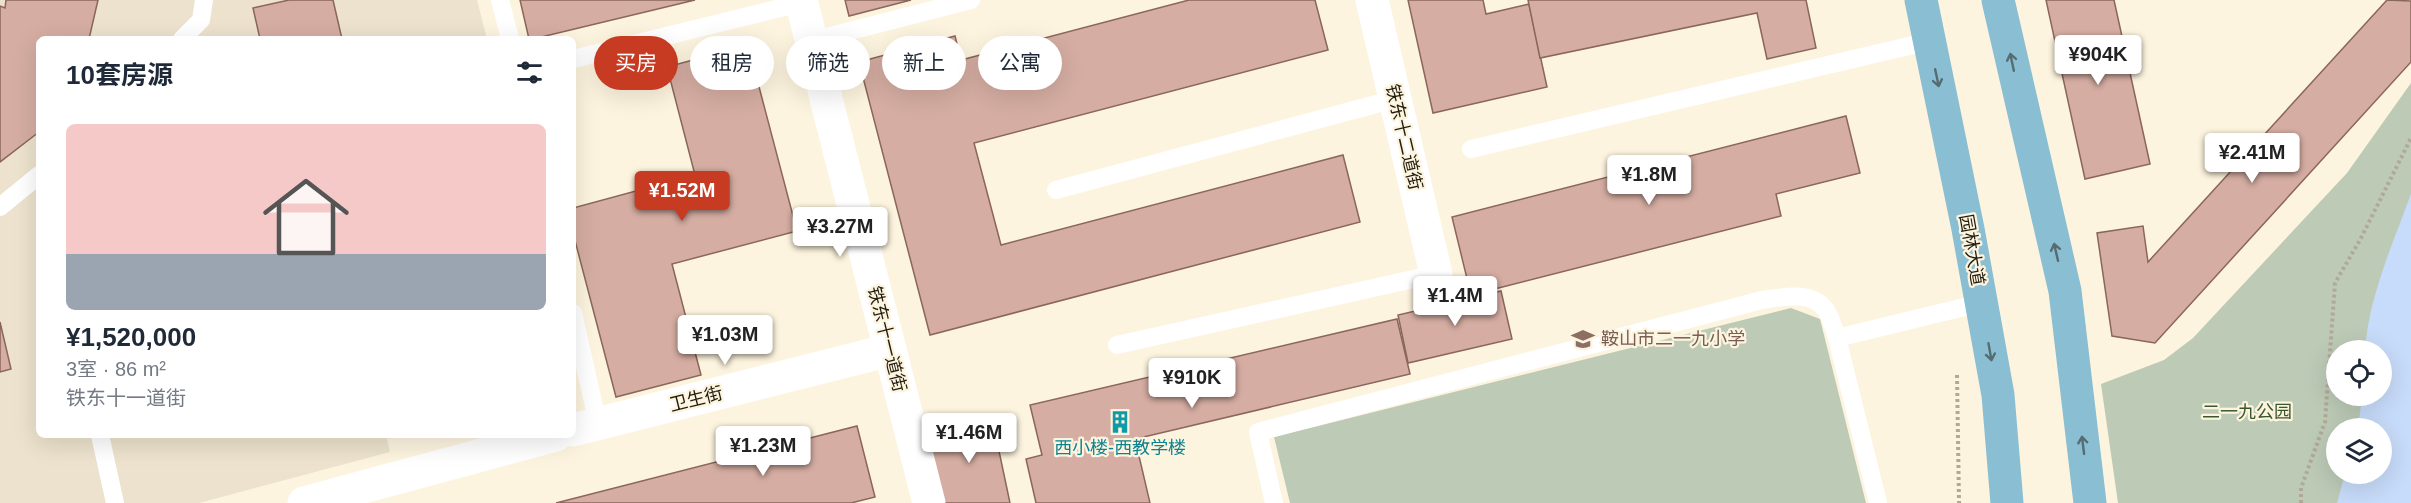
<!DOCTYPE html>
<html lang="zh">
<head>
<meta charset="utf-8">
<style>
	:root { --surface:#fff; --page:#f2f2f3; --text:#1f2937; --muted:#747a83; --accent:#c63b21 }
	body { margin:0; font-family:Arial,"Noto Sans SC",sans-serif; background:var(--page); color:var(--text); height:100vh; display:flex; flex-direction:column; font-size:22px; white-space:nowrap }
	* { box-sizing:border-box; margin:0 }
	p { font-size:20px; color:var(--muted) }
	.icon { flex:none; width:33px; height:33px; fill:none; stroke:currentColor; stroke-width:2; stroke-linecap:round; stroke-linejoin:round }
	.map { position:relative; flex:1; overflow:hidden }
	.details { position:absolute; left:36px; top:36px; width:540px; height:402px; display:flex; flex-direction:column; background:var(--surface); border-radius:9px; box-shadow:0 6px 24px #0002 }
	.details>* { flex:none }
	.banner { position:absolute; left:594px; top:36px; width:570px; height:54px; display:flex; gap:12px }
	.controls { position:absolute; left:2326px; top:340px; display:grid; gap:12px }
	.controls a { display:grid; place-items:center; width:66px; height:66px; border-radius:50%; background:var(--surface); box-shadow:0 6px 24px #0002; font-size:30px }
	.price { position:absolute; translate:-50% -51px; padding:0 14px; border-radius:6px; background:#fff; color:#222; font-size:20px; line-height:39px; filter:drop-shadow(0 2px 3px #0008) }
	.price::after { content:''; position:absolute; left:50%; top:36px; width:18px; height:14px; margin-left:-9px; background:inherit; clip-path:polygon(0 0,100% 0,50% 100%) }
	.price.selected { background:var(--accent); color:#fff }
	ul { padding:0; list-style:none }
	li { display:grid; align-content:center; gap:12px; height:318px; padding:0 30px }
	li span { display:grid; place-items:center; height:186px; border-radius:9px; color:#555 }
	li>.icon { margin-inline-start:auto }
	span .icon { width:108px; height:108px; fill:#fffc; stroke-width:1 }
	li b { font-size:26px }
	h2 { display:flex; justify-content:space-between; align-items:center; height:72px; padding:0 30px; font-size:26px }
	.pill { padding:0 21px; border-radius:27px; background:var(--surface); box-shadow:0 6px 24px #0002; font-size:21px; line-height:54px }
	.pill.selected { background:var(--accent); color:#fff }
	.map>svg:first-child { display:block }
	.medical { fill:#ece2cd }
	.green { fill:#bccab6; fill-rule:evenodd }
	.water { fill:#c7dcfa }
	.building { fill:#d5ada2; stroke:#8a665b; stroke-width:1.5 }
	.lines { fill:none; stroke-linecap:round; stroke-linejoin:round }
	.path { stroke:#b1a997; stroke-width:4; stroke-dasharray:3 3; stroke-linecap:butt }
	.service { stroke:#fff; stroke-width:18 }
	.minor { stroke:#fff; stroke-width:33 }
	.primary { stroke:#89bed3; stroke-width:33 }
	.oneway { stroke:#556d70 }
	.labels { text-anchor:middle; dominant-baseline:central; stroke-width:4.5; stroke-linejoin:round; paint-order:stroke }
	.street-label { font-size:18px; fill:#211c0e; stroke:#fdf4df }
	.education-label { font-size:18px; fill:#785e54; stroke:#fdf4df; text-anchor:start }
	.park-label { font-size:18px; fill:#3a572b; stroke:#fdf4df }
	.culture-label { font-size:18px; fill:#0d838f; stroke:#fdf4df }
</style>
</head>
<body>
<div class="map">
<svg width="2411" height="503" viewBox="0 0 2411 503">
	<rect width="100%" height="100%" fill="#fdf4df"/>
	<polygon class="medical" points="0,0 477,0 487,39 39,39 39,435 386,435 390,452 199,503 0,503"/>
	<g class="green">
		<path d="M 2411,83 L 2411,503 L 2118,503 L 2101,384 L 2164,360 L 2193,338 L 2347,173 ZM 2337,351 L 2382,351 L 2382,396 L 2337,396 ZM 2337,429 L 2382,429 L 2382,474 L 2337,474 Z"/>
		<polygon points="1791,308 1820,319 1866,503 1290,503 1274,437"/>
	</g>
	<path class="water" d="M 2411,194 L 2411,503 L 2337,503 L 2345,474 L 2382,474 L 2382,429 L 2358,429 L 2362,396 L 2382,396 L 2382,351 L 2365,351 C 2368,299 2393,243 2411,194 Z"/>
	<g class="building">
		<polygon points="6,0 98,0 89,39 39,39 39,132 0,162 0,6 5,8"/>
		<polygon points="289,0 333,0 342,39 260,39 253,8"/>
		<polygon points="520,0 695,0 533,39 529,39"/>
		<polygon points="845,0 911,0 849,16"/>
		<polygon points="1189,0 1315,0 1328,50 974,143 1001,245 1343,155 1360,222 930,335 859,62 955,36 961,60"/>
		<polygon points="1408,0 1483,0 1486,14 1529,4 1547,87 1433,113"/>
		<polygon points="1528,0 1806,0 1816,48 1767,59 1757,13 1540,58"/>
		<polygon points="2046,0 2114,0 2150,164 2085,179"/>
		<polygon points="2387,0 2411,1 2411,62 2155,343 2112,336 2097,233 2143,226 2148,262"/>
		<polygon points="748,45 797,231 672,264 701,375 616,397 573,233 573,208 695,175 667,67"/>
		<polygon points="1846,116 1860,173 1776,194 1781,216 1471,295 1452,217"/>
		<polygon points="1501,291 1512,339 1408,363 1398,315"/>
		<polygon points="1397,319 1410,374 1135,439 1150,503 1036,503 1026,459 1042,455 1030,405"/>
		<polygon points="0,322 11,369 0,372"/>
		<polygon points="992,418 1010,503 942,503 927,433"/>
		<polygon points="857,426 875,497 851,503 556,503"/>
	</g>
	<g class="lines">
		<g class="path">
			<polyline points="1957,375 1959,503"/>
			<polyline points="2301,503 2301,488 2325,422 2335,283 2360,240 2411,138"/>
		</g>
		<g class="service">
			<polyline points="500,0 510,39"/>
			<polyline points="182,39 201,20 204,0"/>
			<polyline points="811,41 971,0"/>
			<polyline points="573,59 801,3"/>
			<polyline points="1471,149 1930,41"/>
			<polyline points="1056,190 1395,99"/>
			<polyline points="0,207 39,175"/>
			<polyline points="573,313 598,424"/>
			<polyline points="1117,345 1436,274"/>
			<polyline points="100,435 115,503"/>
			<path d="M 1274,503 L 1258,432 L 1762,300 C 1784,297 1811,290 1826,310 C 1831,318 1834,329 1837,338"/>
			<polyline points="1878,503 1837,338 1981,303"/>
		</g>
		<g class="minor">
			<polyline points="801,0 929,503"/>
			<polyline points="1372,0 1436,274"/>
			<polyline points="573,430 890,350"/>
			<polyline points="304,503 556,435"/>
		</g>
		<g class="primary">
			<polyline points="1921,0 1968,229 1998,395 2007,503"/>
			<polyline points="1998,0 2065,291 2090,503"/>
		</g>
	</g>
	<defs><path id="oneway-shaft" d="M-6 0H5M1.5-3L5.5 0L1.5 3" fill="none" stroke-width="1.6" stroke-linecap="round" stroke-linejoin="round" transform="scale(1.5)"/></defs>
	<g class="oneway">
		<use href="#oneway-shaft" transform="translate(2012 62) rotate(-102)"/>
		<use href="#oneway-shaft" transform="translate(1937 78) rotate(78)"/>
		<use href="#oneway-shaft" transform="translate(2056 252) rotate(-103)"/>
		<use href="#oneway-shaft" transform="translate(1990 352) rotate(80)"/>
		<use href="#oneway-shaft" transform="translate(2083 445) rotate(-97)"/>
	</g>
	<defs>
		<g id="school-bare" transform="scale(1.8)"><path d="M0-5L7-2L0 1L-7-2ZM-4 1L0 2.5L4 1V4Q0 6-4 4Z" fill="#8d6e63" stroke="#fdf4df" stroke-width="2.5" paint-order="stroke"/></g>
		<g id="building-bare" transform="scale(1.8)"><path d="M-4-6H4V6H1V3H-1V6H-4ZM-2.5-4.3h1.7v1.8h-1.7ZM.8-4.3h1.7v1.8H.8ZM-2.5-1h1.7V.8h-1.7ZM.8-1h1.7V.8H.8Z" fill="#0f9aa8" stroke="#fdf4df" stroke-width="2.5" paint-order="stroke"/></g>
	</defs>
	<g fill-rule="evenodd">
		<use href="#school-bare" x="1583" y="339"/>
		<use href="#building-bare" x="1120" y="422"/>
	</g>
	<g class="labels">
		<g class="street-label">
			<text transform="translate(1404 137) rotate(77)">铁东十二道街</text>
			<text transform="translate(1972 250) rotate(80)">园林大道</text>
			<text transform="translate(887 339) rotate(76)">铁东十一道街</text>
			<text transform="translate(696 399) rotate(-14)">卫生街</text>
		</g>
		<g class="education-label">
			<text x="1601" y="339">鞍山市二一九小学</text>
		</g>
		<g class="park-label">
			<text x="2247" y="412">二一九公园</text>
		</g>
		<g class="culture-label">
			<text x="1120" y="448">西小楼-西教学楼</text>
		</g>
	</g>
</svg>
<div class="controls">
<a><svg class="icon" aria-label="locate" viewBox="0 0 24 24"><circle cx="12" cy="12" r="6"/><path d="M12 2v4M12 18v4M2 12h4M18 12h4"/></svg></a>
<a><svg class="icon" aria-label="layers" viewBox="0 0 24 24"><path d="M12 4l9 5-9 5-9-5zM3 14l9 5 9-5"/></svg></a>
</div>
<b class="price" style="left:2098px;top:86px">¥904K</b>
<b class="price" style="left:2252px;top:184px">¥2.41M</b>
<b class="price" style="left:1649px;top:206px">¥1.8M</b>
<b class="price selected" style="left:682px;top:222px">¥1.52M</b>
<b class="price" style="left:840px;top:258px">¥3.27M</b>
<b class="price" style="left:1455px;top:327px">¥1.4M</b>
<b class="price" style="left:725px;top:366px">¥1.03M</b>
<b class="price" style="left:1192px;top:409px">¥910K</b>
<b class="price" style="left:969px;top:464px">¥1.46M</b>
<b class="price" style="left:763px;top:477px">¥1.23M</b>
<div class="banner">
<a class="pill selected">买房</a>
<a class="pill">租房</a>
<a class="pill">筛选</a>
<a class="pill">新上</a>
<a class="pill">公寓</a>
</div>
<section class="details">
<h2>10套房源<svg class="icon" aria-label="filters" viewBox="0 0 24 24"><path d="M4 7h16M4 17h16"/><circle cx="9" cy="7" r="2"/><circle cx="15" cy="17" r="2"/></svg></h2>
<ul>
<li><span style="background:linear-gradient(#f6c9c9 70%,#9aa5b1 0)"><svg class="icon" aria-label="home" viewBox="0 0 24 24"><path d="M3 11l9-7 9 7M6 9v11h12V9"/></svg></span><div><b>¥1,520,000</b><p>3室 · 86 m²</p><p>铁东十一道街</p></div></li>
</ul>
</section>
</div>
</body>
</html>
